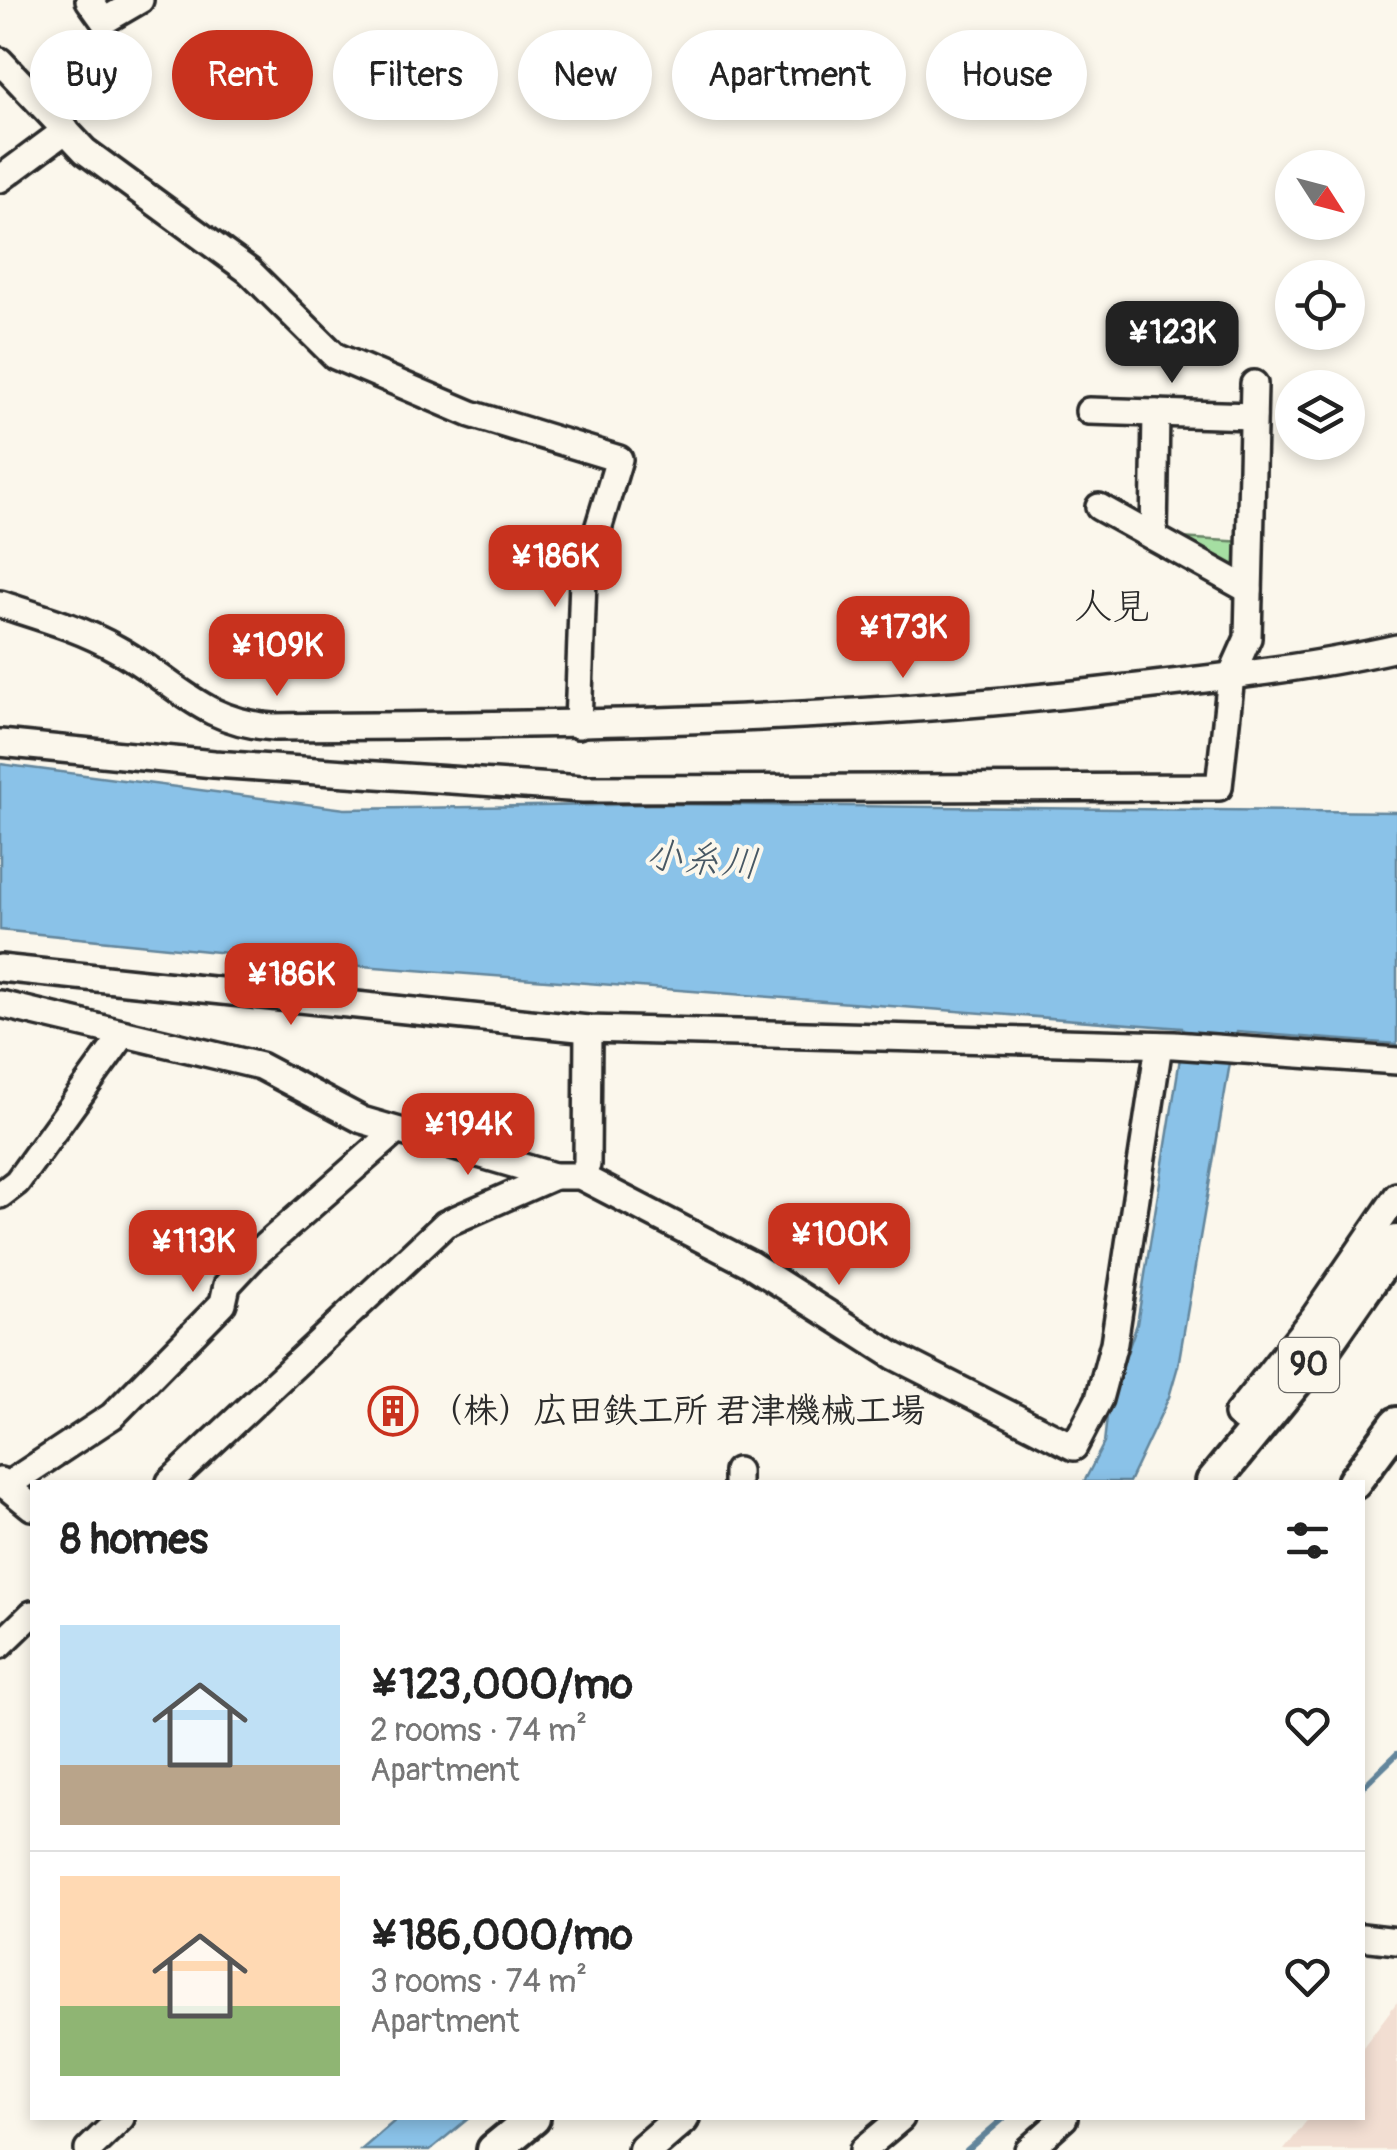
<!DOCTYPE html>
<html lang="en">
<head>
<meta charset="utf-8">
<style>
	:root { --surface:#fff; --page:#f6f6f6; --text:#222; --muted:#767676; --line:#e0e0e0; --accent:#c8321e }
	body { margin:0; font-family:Pangolin,"Klee One",sans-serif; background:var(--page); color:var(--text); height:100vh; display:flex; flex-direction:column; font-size:38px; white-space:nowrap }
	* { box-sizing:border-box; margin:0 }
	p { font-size:32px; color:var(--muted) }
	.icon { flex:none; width:55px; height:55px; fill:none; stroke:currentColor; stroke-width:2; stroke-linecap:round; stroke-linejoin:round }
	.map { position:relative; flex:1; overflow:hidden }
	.sheet { position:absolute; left:30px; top:1480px; width:1335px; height:640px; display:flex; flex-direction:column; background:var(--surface); border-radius:0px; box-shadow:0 5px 15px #0003 }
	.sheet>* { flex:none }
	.banner { position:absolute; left:30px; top:30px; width:1338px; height:90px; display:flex; gap:20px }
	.needle { width:65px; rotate:126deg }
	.tools { position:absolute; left:1275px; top:150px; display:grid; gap:20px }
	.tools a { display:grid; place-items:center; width:90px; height:90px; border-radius:50%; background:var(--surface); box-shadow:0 5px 15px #0003; font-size:50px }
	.price { position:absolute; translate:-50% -85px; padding:0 22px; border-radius:20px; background:var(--accent); color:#fff; font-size:32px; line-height:65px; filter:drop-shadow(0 2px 5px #0008) }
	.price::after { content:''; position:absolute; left:50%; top:60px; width:30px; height:22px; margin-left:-15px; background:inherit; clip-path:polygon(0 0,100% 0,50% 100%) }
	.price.current { background:#222; color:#fff }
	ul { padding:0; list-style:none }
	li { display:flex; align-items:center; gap:30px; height:250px; padding:0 30px }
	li+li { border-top:2px solid var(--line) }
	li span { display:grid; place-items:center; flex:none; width:280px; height:200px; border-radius:0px; color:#555 }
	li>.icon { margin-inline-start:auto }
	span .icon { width:120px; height:120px; fill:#fffc; stroke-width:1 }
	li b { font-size:42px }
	h2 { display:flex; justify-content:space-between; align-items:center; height:120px; padding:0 30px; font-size:42px }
	.tag { padding:0 35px; border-radius:45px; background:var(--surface); box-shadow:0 5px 15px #0003; font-size:35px; line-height:90px }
	.tag.current { background:var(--accent); color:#fff }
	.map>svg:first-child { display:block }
	.built { fill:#f2ded2 }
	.green { fill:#a5dea2; stroke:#688466; stroke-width:2.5 }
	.water { fill:#8ac2e8; stroke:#64869c; stroke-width:2.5 }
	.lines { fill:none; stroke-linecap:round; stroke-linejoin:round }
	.stream { stroke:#64869c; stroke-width:6 }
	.minor-casing { stroke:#2b2b2b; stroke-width:32 }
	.major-casing { stroke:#2b2b2b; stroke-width:40 }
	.minor { stroke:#fbf7ec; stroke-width:25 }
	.major { stroke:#fbf7ec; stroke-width:32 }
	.labels { text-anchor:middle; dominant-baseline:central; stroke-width:8; stroke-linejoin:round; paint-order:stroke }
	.shield { fill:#fbf7ec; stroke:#696865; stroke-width:2.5 }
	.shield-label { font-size:32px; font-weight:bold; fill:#2b2b2b }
	.poi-label { font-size:35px; font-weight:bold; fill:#2b2b2b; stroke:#fbf7ec; text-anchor:start }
	.neighbourhood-label { font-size:38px; fill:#2b2b2b; stroke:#fbf7ec }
	.water-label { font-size:38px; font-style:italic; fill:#485864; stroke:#fbf7ec }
</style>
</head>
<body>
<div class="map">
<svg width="1397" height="2150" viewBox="0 0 1397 2150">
	<rect width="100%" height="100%" fill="#fbf7ec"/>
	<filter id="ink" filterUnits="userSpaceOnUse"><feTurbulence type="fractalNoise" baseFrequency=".01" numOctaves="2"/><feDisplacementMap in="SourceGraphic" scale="20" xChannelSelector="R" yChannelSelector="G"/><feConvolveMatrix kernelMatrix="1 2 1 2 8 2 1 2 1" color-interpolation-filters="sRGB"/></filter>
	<g filter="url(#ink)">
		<polygon class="built" points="1397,2002 1397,2150 1284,2150 1309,2118 1362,2118 1363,2047"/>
		<polygon class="green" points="1179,538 1244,542 1237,572"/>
		<g class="water">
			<polygon points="0,764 345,809 665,804 1397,812 1397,1044 1237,1032 1234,1043 1184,1040 1182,1028 335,964 0,930"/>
			<polygon points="1181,1052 1231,1057 1178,1366 1169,1397 1129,1482 1084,1482 1104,1443 1108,1408 1137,1324"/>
			<polygon points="398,2118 469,2118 430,2150 361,2150"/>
		</g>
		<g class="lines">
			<g class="stream">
				<polyline points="1362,1788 1397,1754"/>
				<polyline points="967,2150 1004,2118"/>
			</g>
			<g class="minor-casing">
				<g id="minor">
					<polyline points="89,0 104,21 140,0"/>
					<polyline points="0,61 85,151 249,271 335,356 471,414 619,459 583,579 578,725"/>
					<polyline points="0,179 66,130"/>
					<polyline points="1089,411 1253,416"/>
					<polyline points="1099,507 1249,590"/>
					<polyline points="1154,537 1156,413"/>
					<path d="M 0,604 C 40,617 80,628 117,649 C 175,681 202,723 274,727 C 559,725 845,722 1128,688 C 1217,678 1309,668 1397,648"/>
					<polyline points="0,743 214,764 583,789 1219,787 1231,676 1248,638 1254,384"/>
					<polyline points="0,968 588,1029 1174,1045 1397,1061"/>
					<polyline points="0,1004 260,1066 362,1120 554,1176 580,1176 750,1264 894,1356 1074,1447 1099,1399 1114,1343 1159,1045"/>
					<polyline points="580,1176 587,1165 588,1029"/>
					<polyline points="0,1195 17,1182 123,1035"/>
					<polyline points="1258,1429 1237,1414 1314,1317 1397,1196"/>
					<polyline points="0,1481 32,1507"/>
					<polyline points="170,1482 445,1224 554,1176"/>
					<polyline points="737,1482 737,1471"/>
					<polyline points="6,1486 112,1416 223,1303 227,1285 257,1253 396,1131"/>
					<polyline points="0,1645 32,1614"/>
					<polyline points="1362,1937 1397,1941"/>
					<polyline points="88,2150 121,2118"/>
					<polyline points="863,2150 901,2118"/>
					<polyline points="1028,2150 1064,2118"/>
				</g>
			</g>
			<g class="major-casing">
				<g id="major">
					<polyline points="1213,1482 1326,1344 1397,1242"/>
					<polyline points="1354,1482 1397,1424"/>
					<polyline points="494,2150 533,2118"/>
					<polyline points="645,2150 682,2118"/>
				</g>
			</g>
			<use href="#minor" class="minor"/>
			<use href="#major" class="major"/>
		</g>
	</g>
	<defs>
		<g id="building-ring" transform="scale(2.5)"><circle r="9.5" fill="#fbf7ec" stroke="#c8321e" stroke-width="1.5"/><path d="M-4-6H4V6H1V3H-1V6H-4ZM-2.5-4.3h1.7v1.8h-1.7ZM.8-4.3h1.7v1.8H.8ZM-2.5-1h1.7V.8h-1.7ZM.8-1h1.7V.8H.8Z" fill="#c8321e"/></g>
	</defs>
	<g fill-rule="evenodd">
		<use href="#building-ring" x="393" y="1411"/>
	</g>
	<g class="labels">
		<rect class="shield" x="1279" y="1338" width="60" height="54" rx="8"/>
		<g class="shield-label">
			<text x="1309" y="1365">90</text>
		</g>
		<g class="poi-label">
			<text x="428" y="1411">（株）広田鉄工所 君津機械工場</text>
		</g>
		<g class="neighbourhood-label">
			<text x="1112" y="607">人見</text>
		</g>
		<g class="water-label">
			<text transform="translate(702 860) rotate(5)">小糸川</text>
		</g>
	</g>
</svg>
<div class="tools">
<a><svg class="needle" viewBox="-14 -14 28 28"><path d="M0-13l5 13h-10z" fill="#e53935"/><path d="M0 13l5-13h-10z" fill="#767676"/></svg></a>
<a><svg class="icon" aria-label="locate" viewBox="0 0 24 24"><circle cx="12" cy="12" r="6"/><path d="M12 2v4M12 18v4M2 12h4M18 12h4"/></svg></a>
<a><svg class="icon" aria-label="layers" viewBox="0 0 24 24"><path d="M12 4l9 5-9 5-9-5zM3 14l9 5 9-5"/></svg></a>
</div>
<b class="price current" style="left:1172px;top:386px">¥123K</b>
<b class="price" style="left:555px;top:610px">¥186K</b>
<b class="price" style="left:903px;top:681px">¥173K</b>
<b class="price" style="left:277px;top:699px">¥109K</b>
<b class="price" style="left:291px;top:1028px">¥186K</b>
<b class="price" style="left:468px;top:1178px">¥194K</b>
<b class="price" style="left:839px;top:1288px">¥100K</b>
<b class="price" style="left:193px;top:1295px">¥113K</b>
<div class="banner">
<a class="tag">Buy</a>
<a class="tag current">Rent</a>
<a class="tag">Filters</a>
<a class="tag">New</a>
<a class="tag">Apartment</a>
<a class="tag">House</a>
</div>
<section class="sheet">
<h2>8 homes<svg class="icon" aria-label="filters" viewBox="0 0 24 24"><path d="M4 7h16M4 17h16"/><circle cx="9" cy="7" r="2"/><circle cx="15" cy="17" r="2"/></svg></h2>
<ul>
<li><span style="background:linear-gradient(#bfe0f5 70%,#b9a48a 0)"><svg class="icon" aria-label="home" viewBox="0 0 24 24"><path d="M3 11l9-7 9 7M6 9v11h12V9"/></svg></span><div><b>¥123,000/mo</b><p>2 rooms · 74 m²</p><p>Apartment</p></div><svg class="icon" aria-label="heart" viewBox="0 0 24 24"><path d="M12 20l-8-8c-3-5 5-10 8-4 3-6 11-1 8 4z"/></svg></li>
<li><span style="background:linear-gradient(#ffd9b3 65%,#8fb573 0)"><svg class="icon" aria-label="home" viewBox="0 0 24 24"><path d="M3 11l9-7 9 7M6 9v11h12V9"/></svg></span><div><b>¥186,000/mo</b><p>3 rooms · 74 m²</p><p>Apartment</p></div><svg class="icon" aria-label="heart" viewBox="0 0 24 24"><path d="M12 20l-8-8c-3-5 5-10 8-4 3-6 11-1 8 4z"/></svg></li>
</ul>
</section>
</div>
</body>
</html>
